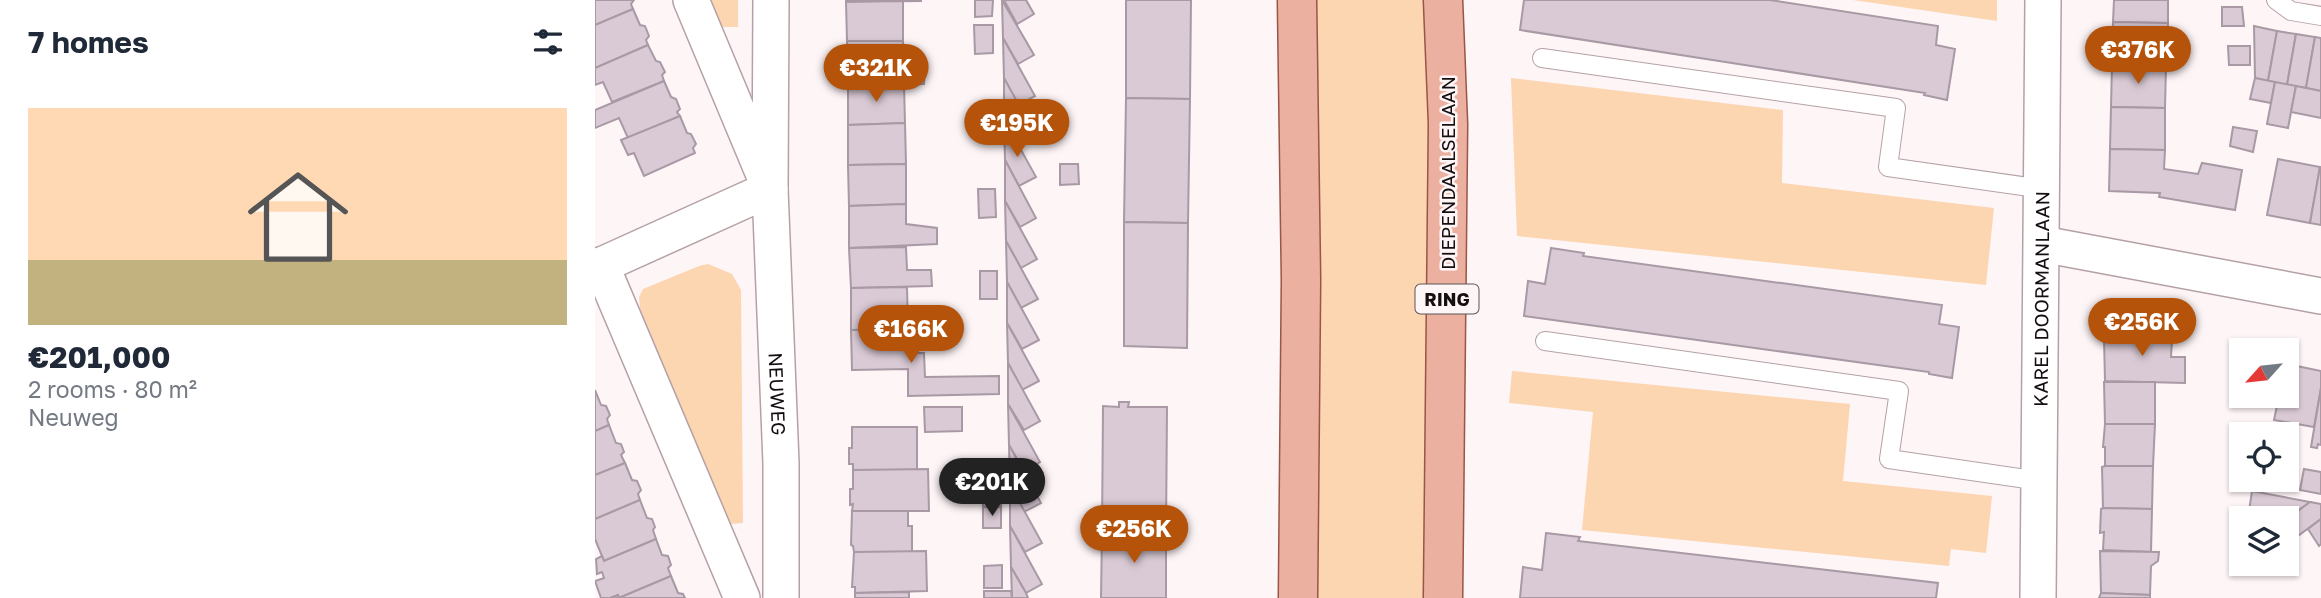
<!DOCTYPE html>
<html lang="en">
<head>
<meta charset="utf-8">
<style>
	:root { --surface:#fff; --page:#f6f6f7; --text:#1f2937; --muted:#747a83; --line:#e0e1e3; --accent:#b45309 }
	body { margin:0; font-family:"Golos Text",sans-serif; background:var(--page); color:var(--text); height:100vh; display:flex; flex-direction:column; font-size:26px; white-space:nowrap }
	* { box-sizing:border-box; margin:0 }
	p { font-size:23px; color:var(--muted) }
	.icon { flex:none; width:38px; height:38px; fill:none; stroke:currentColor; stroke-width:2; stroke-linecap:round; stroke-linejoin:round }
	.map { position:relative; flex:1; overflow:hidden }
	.sheet { display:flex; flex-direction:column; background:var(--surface); width:595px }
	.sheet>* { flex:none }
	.needle { width:46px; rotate:243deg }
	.fabs { position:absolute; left:1634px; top:338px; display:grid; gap:14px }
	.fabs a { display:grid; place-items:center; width:70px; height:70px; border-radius:0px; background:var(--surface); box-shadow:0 2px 5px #0004; font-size:35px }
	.price { position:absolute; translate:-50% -60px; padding:0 16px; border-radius:24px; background:var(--accent); color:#fff; font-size:23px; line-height:46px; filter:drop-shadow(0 2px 4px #0008) }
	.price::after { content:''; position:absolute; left:50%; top:42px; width:21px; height:16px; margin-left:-10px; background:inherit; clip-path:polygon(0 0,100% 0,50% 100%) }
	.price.on { background:#222; color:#fff }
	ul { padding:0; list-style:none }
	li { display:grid; align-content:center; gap:14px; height:371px; padding:0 28px }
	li+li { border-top:2px solid var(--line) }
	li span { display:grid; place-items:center; height:217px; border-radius:0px; color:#555 }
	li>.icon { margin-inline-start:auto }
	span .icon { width:126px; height:126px; fill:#fffc; stroke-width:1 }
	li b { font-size:30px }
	h2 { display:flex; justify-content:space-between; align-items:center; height:84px; padding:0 28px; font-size:30px }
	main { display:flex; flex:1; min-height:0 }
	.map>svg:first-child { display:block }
	.green { fill:#fcd5b1 }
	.building { fill:#dacad5; stroke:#a899a4; stroke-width:2 }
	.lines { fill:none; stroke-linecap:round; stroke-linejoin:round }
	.lane-casing { stroke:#b5a1a5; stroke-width:20 }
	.street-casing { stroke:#b5a1a5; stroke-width:38 }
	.primary-casing { stroke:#995545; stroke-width:41 }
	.lane { stroke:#fff; stroke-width:18 }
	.street { stroke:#fff; stroke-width:35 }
	.primary { stroke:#ecb0a0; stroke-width:38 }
	.labels { text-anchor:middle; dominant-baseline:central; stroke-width:5; stroke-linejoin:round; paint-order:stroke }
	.shield { fill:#fef5f7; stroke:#5c5455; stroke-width:2 }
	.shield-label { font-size:18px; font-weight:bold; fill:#160f10 }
	.street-label { font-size:19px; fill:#160f10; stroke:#fef5f7 }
</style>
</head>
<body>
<main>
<section class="sheet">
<h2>7 homes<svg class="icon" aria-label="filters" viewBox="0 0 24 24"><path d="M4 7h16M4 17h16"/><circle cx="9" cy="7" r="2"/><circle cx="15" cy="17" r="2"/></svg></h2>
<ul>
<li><span style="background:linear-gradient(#ffd9b3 70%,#c2b280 0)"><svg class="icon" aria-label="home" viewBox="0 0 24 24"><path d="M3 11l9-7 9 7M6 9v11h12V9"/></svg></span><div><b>€201,000</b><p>2 rooms · 80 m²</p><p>Neuweg</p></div></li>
</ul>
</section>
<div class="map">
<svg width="1726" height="598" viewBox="0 0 1726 598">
	<rect width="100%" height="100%" fill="#fef5f7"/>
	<g class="green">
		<polygon points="113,0 143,0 143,27 125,27"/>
		<polygon points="715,0 836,0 835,598 717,598"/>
		<polygon points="1258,0 1402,0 1402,21"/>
		<polygon points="916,78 1188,110 1187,183 1399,208 1391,285 922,236"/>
		<polygon points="113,264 137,274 146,290 148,523 135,524 45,309 44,297 48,289 104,266"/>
		<polygon points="917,371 1255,404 1248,481 1397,496 1391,553 1356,549 1354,566 987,530 998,412 914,403"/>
	</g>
	<g class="building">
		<polygon points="0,0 39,0 36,4 38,9 0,25"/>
		<polygon points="251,0 326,0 326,1 251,2"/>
		<polygon points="380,0 398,0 397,16 380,17"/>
		<polygon points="407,0 439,55 423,64 408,38"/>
		<polygon points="409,0 431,0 439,14 422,24"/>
		<polygon points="531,0 596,0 595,99 531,98"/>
		<polygon points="929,0 1175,0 1343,26 1341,45 1360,49 1352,100 1329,95 1330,93 925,30"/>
		<polygon points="1519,0 1573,0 1573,23 1518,22"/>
		<polygon points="308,1 308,41 252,41 251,2"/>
		<polygon points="1627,7 1647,7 1649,26 1627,26"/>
		<polygon points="38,9 45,25 50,26 54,36 51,40 53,45 0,68 0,25"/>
		<polygon points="1518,22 1573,23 1571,66 1517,64"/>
		<polygon points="379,25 398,25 398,53 380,54"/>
		<polygon points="1659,26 1682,31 1673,81 1660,78"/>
		<polygon points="1682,31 1701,34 1692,85 1673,81"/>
		<polygon points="1701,34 1720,37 1711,88 1692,85"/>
		<polygon points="1720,37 1726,38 1726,91 1711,88"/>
		<polygon points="408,38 440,96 423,105 409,78"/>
		<polygon points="252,41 308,41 309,70 330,70 329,84 253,85"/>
		<polygon points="53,45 61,61 65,62 70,72 67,75 69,81 17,102 8,82 0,85 0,68"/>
		<polygon points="1633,46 1655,46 1655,65 1634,65"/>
		<polygon points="1517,64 1571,66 1570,108 1516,107"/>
		<polygon points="409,78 441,136 424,145 409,119"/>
		<polygon points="1660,78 1680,82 1676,103 1655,99"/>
		<polygon points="69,81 76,97 81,99 85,109 82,112 85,116 33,138 24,118 0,128 0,110"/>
		<polygon points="1680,82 1701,86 1693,128 1672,124"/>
		<polygon points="309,84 310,123 253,125 253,85"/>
		<polygon points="1701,86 1726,91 1726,118 1696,112"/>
		<polygon points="531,98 595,99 593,223 529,222"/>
		<polygon points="382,107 399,107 400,135 382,136"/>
		<polygon points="1516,107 1570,108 1570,150 1515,149"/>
		<polygon points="85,116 92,133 96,134 101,144 98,148 100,153 49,176 39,153 33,155 26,140"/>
		<polygon points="409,119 441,177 424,186 410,160"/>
		<polygon points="310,123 311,164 253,165 253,125"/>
		<polygon points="1638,127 1662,131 1658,152 1635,146"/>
		<polygon points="1515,149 1570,150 1569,169 1603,174 1607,163 1647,170 1640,210 1564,197 1565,193 1514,191"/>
		<polygon points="1683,159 1725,167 1715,223 1672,215"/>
		<polygon points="410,160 441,218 425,227 410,201"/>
		<polygon points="311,164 311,204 254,206 253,165"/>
		<polygon points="465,164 483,164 484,184 465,185"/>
		<polygon points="1725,167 1726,167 1726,225 1715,223"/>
		<polygon points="383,189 400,189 401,217 384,218"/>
		<polygon points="410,201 442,259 426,268 411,241"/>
		<polygon points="311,204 311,224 342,228 342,244 254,248 254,206"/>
		<polygon points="529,222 593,223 592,348 529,346"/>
		<polygon points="411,241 443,299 426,308 412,282"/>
		<polygon points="311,247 312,270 336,270 337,286 256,288 254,248"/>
		<polygon points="956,248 989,253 988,256 1347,305 1344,324 1364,327 1357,378 1334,374 1334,372 929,316 933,281 950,284"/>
		<rect x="385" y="271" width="17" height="28"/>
		<polygon points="412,282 444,340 427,349 412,323"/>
		<polygon points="312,287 313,329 256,330 256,288"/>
		<polygon points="412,323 444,381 427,390 413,363"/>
		<polygon points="1519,326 1545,326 1544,340 1562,340 1562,332 1580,332 1579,340 1577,340 1576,357 1590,357 1590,383 1510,381 1509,338 1519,339"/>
		<polygon points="313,329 313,353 329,353 330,377 404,376 404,394 313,396 313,369 257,370 256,330"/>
		<polygon points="413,363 445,421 429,430 413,404"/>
		<polygon points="1692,364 1726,371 1726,388 1719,427 1679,420 1684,396 1692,396"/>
		<polygon points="1509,382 1560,382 1560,424 1510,424"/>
		<polygon points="1726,388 1726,445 1723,444 1722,448 1716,447"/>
		<polygon points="0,390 6,405 11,406 15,415 12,419 14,425 0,431"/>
		<polygon points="524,402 534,402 533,407 572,407 571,533 507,532 508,406 524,407"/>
		<polygon points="413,404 445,462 429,471 414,445"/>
		<polygon points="329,407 367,407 367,431 330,432"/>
		<polygon points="1510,424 1560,424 1558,466 1510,466 1510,447 1508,447"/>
		<polygon points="14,425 21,443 26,444 29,452 26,455 30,463 0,475 0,431"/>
		<polygon points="257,427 322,427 322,470 258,470 258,464 254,464 254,448 257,448"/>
		<polygon points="414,445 446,503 429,512 415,485"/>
		<polygon points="30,463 37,480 42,481 46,490 43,494 45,500 0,519 0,475"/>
		<polygon points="1510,466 1558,466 1557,509 1508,508 1507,467"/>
		<polygon points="333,469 334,511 257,511 258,504 255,505 255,489 258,489 258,470"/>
		<polygon points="1709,469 1726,472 1726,494 1705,490"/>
		<polygon points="1666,480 1685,480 1686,486 1666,482"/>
		<polygon points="415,485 447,543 430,552 415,526"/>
		<rect x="388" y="487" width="18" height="20"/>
		<polygon points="1657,491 1715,502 1692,519 1653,518"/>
		<polygon points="45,500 52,518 57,519 60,527 58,530 61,539 9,561 0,539 0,519"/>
		<polygon points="1715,502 1726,504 1726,519 1696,541 1692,535 1692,519"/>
		<rect x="388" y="507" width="18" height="21"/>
		<polygon points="1508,508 1557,509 1556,552 1508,550 1509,532 1505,533 1506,509"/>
		<polygon points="257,511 313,511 313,526 317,526 317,552 259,552 258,546 256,545"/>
		<polygon points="1726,519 1726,544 1724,546 1713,529"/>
		<polygon points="415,526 447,584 431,593 416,567"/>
		<polygon points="507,532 571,533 571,598 506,598"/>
		<polygon points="951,533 985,537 983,541 1343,583 1341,598 925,598 928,567 947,570"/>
		<polygon points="61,539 67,555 73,556 76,565 73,568 76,576 24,598 23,595 15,598 6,598 0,581 9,578 7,572 2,574 1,559 7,556 9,561"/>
		<polygon points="331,551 332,591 260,593 260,587 257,587 259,552"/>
		<polygon points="1505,551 1564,552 1563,561 1556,566 1555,595 1506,593"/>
		<polygon points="407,565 407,588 389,588 389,566"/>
		<polygon points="416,567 431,593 433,598 417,598"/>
		<polygon points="76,576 83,593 88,594 90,598 16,598 23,595 24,598"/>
		<polygon points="389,591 416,591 417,598 389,598"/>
		<polygon points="314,592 314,598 260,598 260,593"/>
		<polygon points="1506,593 1555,595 1555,598 1504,598"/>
	</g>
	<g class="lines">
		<g class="lane-casing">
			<g id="lane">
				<polyline points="1681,0 1696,11 1726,16"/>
				<polyline points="947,58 1301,108 1293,167 1448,189"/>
				<polyline points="950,341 1304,391 1294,459 1445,481"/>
			</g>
		</g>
		<g class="street-casing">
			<g id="street">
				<path id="s1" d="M 176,0 L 175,189 L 186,463 L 186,598"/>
				<polyline points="1447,244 1726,296"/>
				<polyline points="6,265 147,598"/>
				<polyline points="0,268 175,189 96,0"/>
				<path id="s2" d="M 1443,598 L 1448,0"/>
			</g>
		</g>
		<g class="primary-casing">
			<g id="primary">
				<polyline points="702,0 706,280 703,598"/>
				<polyline points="848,598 853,124 848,0"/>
			</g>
		</g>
		<use href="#lane" class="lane"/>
		<use href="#street" class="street"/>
		<use href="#primary" class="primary"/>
	</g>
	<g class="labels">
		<rect class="shield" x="820.5" y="284.5" width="63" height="29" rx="5"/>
		<g class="shield-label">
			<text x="852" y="299">RING</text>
		</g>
		<g class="street-label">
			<text transform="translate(852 173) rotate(-90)">DIEPENDAALSELAAN</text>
			<text stroke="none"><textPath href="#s2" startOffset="299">KAREL DOORMANLAAN</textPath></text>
			<text stroke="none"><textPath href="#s1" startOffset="394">NEUWEG</textPath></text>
		</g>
	</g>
</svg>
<div class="fabs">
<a><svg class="needle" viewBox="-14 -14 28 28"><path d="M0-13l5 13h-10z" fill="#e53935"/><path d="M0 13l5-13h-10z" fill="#747a83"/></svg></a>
<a><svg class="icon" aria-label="locate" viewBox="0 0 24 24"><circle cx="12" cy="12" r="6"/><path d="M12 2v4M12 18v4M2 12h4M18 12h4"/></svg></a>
<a><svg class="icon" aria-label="layers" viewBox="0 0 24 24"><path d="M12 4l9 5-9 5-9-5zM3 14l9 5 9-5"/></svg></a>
</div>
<b class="price" style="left:1543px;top:86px">€376K</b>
<b class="price" style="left:281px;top:104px">€321K</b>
<b class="price" style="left:422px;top:159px">€195K</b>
<b class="price" style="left:1547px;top:358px">€256K</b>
<b class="price" style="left:316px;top:365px">€166K</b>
<b class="price on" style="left:397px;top:518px">€201K</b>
<b class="price" style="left:539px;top:565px">€256K</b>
</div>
</main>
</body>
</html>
